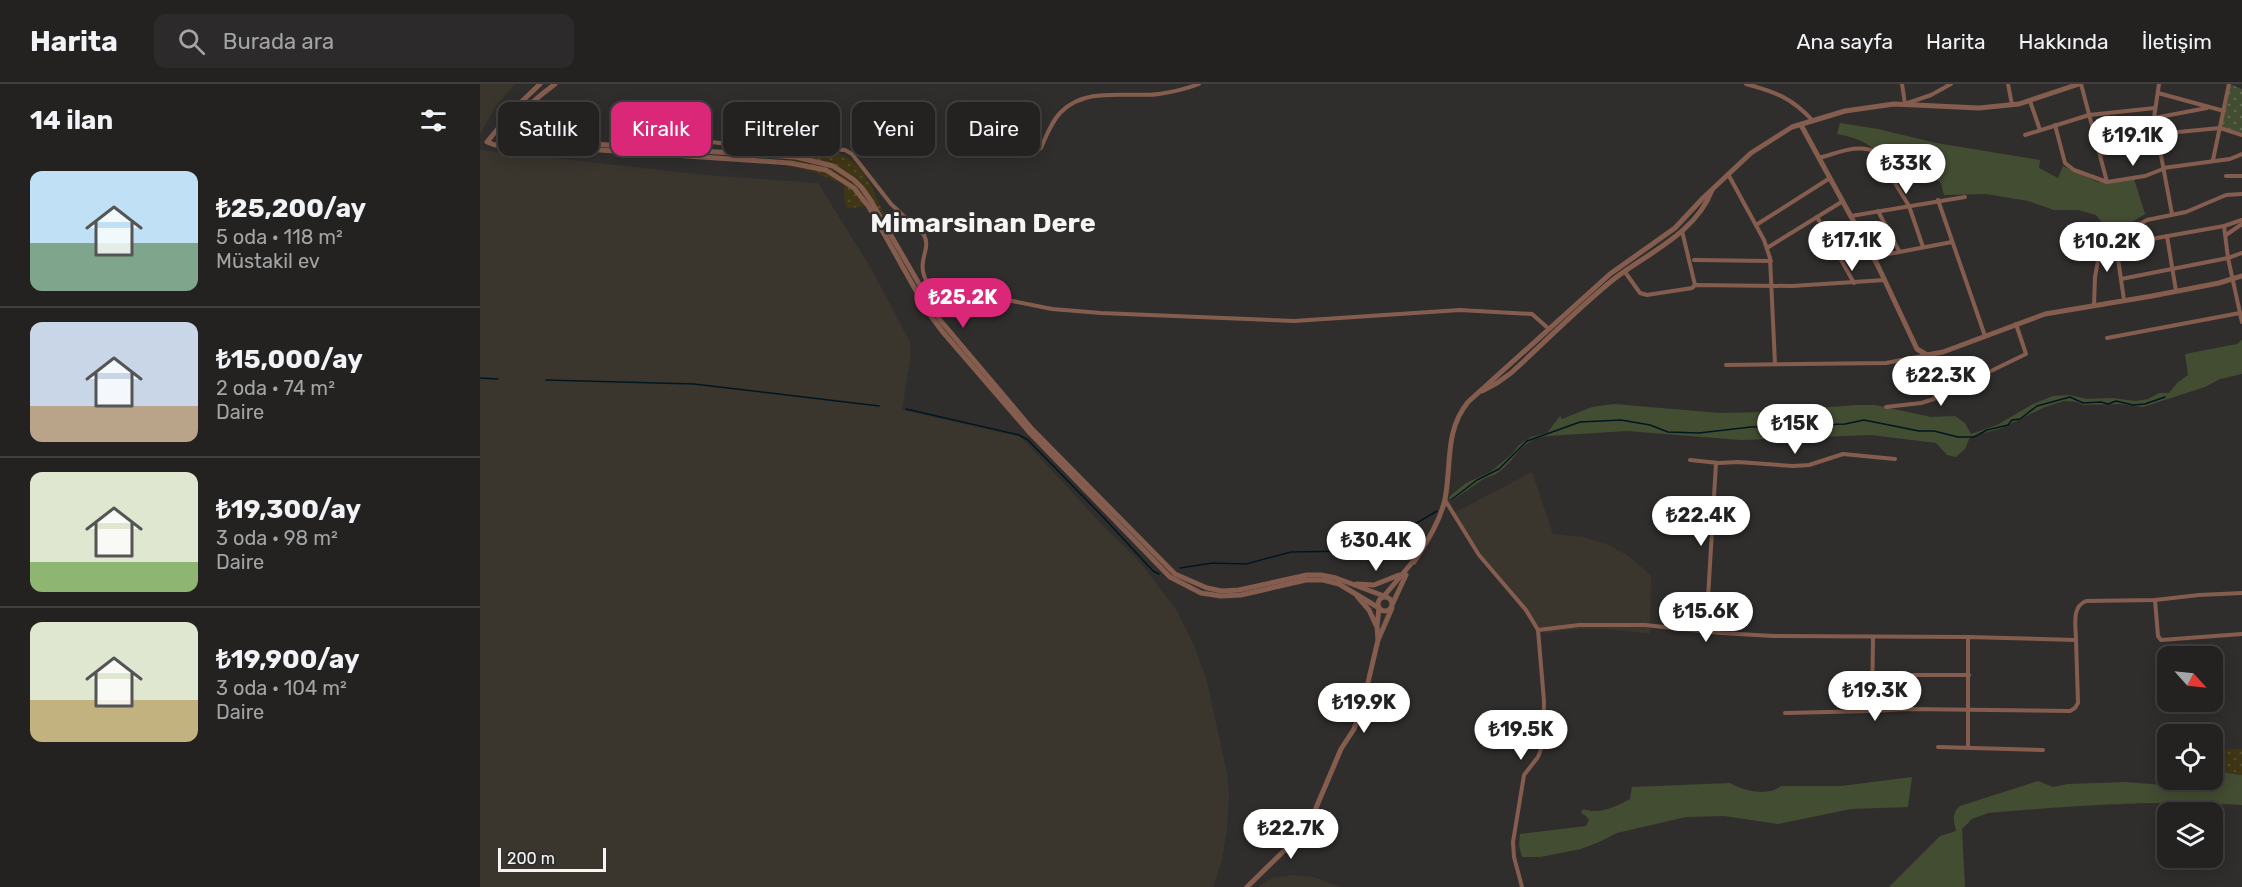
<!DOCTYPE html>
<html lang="tr">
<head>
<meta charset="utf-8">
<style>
	:root { --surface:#242221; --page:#2c2a2a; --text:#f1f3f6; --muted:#a3a4a5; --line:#413f3f; --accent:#db2777 }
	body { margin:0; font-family:Rubik,sans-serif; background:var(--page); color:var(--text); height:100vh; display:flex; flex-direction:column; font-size:22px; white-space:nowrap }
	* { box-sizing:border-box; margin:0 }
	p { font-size:20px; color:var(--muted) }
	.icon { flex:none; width:33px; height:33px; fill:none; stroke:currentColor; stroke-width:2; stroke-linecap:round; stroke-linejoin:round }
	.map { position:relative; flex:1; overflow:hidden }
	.sheet { display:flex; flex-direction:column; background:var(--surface); width:480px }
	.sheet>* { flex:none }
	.hud { position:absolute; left:18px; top:18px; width:570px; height:54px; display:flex; gap:12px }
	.needle { width:39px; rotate:117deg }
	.fabs { position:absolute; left:1677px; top:562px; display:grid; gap:12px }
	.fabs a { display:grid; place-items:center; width:66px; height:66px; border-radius:12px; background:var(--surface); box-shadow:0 3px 15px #0003,0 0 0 2px var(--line); font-size:30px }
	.scale { position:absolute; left:18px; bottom:15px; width:108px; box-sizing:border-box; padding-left:6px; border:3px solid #f6f5f3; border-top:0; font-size:16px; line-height:21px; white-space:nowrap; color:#f6f5f3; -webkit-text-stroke:4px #302e2c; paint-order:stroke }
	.price { position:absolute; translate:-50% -51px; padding:0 14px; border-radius:21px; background:#fff; color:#222; font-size:20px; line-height:39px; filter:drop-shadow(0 2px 3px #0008) }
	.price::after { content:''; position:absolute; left:50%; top:36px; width:18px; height:14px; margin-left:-9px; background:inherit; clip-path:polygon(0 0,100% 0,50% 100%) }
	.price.on { background:var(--accent); color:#fff }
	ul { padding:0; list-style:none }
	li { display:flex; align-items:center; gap:18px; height:150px; padding:0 30px }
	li+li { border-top:2px solid var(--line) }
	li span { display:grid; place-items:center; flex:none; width:168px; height:120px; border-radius:12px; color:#555 }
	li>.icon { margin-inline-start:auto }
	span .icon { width:72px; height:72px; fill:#fffc; stroke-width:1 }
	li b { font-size:26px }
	h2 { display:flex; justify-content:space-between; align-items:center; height:72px; padding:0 30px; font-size:26px }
	.pill { padding:0 21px; border-radius:12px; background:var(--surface); box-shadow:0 3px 15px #0003,0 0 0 2px var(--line); font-size:21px; line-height:54px }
	.pill.on { background:var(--accent); color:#fff }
	header { display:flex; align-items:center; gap:36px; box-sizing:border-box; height:84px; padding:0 30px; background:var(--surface); border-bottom:2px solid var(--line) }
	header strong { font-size:28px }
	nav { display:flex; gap:33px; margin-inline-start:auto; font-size:21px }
	.search { width:420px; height:54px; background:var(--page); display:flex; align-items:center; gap:15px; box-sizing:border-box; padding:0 21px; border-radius:12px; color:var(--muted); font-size:22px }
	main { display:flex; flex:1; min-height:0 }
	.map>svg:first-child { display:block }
	.built { fill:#3a352d }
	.grass { fill:#434d32 }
	.sand { fill:url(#sand-dots) }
	.park { fill:url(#park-dots) }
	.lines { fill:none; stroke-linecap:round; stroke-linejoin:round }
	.stream { stroke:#001721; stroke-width:1.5 }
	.minor { stroke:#855d4f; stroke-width:4 }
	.tertiary { stroke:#855d4f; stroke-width:5 }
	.labels { text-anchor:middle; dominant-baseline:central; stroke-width:5; stroke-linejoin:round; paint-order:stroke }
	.district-label { font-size:27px; font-weight:bold; fill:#f6f5f3; stroke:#302e2c }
</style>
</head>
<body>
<header>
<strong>Harita</strong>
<div class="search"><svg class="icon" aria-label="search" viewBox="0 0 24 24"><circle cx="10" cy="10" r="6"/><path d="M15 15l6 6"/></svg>Burada ara</div>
<nav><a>Ana sayfa</a><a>Harita</a><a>Hakkında</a><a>İletişim</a></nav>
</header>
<main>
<section class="sheet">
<h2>14 ilan<svg class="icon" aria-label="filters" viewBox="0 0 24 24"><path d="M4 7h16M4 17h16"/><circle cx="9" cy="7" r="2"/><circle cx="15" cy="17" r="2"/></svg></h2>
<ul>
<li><span style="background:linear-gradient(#bfe0f5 60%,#7fa58c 0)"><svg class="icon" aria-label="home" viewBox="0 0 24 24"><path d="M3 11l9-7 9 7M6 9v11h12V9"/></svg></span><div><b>₺25,200/ay</b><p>5 oda · 118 m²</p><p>Müstakil ev</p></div></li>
<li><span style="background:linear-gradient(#c9d6e8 70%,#b9a48a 0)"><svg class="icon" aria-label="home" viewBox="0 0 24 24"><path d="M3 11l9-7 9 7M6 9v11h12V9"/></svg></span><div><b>₺15,000/ay</b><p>2 oda · 74 m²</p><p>Daire</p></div></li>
<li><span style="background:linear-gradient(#dfe7d0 75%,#8fb573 0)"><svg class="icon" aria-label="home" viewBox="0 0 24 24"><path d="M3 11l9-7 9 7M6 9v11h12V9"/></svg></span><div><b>₺19,300/ay</b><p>3 oda · 98 m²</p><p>Daire</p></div></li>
<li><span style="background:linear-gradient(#dfe7d0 65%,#c2b280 0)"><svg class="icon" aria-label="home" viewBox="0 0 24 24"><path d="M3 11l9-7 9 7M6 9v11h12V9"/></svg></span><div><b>₺19,900/ay</b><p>3 oda · 104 m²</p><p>Daire</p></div></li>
</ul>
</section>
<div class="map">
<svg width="1762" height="803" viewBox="0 0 1762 803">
	<defs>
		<pattern id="sand-dots" width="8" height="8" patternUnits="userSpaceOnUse" patternTransform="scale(1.5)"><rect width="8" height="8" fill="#3e3615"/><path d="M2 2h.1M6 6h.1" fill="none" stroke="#514a2c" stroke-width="1.8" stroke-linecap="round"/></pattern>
		<pattern id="park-dots" width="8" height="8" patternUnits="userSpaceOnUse" patternTransform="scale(1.5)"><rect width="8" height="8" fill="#434d32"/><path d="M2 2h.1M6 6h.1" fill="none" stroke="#5f6750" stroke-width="1.8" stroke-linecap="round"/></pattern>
	</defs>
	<rect width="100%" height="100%" fill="#302e2c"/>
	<g class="built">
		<polygon points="0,0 35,0 16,22 0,50"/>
		<polygon points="0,66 226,91 338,99 392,186 430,258 431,269 422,326 541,353 625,444 660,478 697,527 714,561 727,597 747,689 749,711 747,745 742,776 733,803 0,803"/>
		<polygon points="1052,388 1073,450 1103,453 1126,460 1147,471 1171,491 1170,550 1128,545 1096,545 1066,549 1058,547 1015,491 974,429"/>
		<polygon points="814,791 834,793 861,803 778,803 792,794"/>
	</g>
	<g class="grass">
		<path d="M 1360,39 L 1398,45 L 1456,59 L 1560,76 L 1559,84 L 1578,94 L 1583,82 L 1618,98 L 1654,95 L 1665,130 L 1639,146 L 1632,148 L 1628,146 L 1616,131 L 1598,126 L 1574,126 L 1548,117 L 1506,110 L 1464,111 L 1461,99 C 1448,87 1428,89 1413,96 C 1396,66 1394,57 1357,50 Z"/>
		<path d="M 1762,256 L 1762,290 L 1740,295 L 1725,303 L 1663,323 L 1640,320 L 1603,321 L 1597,318 L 1584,317 L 1565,323 L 1522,344 L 1490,353 L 1485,365 L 1476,373 L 1467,371 L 1456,359 L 1391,351 L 1261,356 L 1147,347 L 1068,352 C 1040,355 1038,374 1019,388 C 1014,392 1008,392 1002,396 C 991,403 981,411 970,418 L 969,413 L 986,399 L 1010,388 L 1031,371 L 1039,361 L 1051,353 L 1067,349 L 1080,332 L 1082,335 L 1112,323 L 1134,320 L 1240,329 L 1283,328 L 1377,321 L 1395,321 L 1451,333 L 1475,332 L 1485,339 L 1491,350 L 1517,341 L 1553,320 L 1573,312 L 1589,311 L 1607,315 L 1632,314 L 1656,317 L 1668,315 L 1679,309 L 1689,309 L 1697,299 L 1708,291 L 1705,270 L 1757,260 Z"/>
		<path d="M 1733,687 L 1762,691 L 1762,721 C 1677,715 1593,722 1508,729 L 1492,735 L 1482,745 L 1485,803 L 1409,803 L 1460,752 L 1476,747 C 1474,737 1471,730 1480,722 L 1558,697 L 1573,703 L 1588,700 L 1645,698 L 1684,701 L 1694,696 L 1732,696 Z"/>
		<path d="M 1432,693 L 1428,723 L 1371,725 L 1298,740 L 1244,732 L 1206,733 L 1137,749 L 1119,758 L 1101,765 L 1060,773 L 1042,773 L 1039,761 L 1040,750 L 1106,742 L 1109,736 L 1106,732 L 1101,729 L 1103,725 C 1120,731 1135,723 1150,715 L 1152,703 L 1250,699 C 1263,707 1289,713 1301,702 L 1361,702 Z"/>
	</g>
	<g class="sand">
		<path d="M 352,68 C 384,74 391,105 405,131 L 401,135 L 385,122 L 366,125 L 363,99 C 342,93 331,84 309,83 L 304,69 Z"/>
		<polygon points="1762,665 1762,691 1733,687 1733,666"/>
	</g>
	<polygon class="park" points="1752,1 1762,5 1762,51 1741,44 1748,3"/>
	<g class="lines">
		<g class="stream">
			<polyline points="0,294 18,295"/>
			<polyline points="66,296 214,300 399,322"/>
			<polyline points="426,325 539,351 548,356 625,435 673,487 679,490"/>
			<polyline points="971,416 997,396 1019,385 1047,357 1100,338 1141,336 1170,341 1188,348 1219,349 1271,343 1365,340 1384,336 1439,347 1454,347 1478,353 1494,353 1507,346 1528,341 1532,336 1540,335 1557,322 1590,313 1603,319 1621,318 1628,320 1636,317 1653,321 1665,320 1685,313"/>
			<polyline points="700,484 732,479 766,480 811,468 870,467 935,440 957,427"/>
		</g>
		<g class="minor">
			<path d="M 1266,0 C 1296,8 1312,14 1333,37"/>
			<polyline points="1422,0 1425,20 1451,11 1471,0"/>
			<polyline points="1528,0 1532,21"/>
			<polyline points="1601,0 1627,98"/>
			<polyline points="1679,0 1674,34 1692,130"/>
			<polyline points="1678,9 1744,27"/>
			<polyline points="1550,17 1560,46"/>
			<polyline points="1674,34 1727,24"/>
			<path d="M 526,35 C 530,51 540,64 557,67 L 561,64 C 566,52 572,37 581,28 C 607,2 647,14 679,10 C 693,8 706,5 719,0"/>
			<polyline points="1575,41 1585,79 1594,86 1627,98 1665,92 1683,85"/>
			<polyline points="1677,50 1740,44 1762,51"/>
			<polyline points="1545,51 1609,31 1675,24"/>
			<path d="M 219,57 L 251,60 L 266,58 L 294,62 L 365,66 L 372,70 L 411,120 L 444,151 C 452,166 435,177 447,198 L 454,201 L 572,225 L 621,229 L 814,237 L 980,226 L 1052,230 L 1069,245"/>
			<polyline points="1620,70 1678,58"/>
			<path d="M 1339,74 C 1358,69 1378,59 1396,68 L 1429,122 L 1443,163"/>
			<polyline points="1733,76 1749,0"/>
			<polyline points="1683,84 1750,75 1762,70"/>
			<polyline points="1248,90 1284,156 1290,174 1295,280"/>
			<polyline points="1746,92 1762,92"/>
			<polyline points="1458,116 1505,252"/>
			<polyline points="1398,127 1419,167"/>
			<polyline points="1371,132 1485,113"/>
			<polyline points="1337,133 1374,199"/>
			<polyline points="1276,141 1350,94"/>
			<polyline points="1744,142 1748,174 1762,238"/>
			<polyline points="1202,147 1215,201"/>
			<polyline points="1746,151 1762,140"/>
			<polyline points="1687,152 1696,207"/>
			<polyline points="1636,161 1644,216"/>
			<polyline points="1287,164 1363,117"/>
			<polyline points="1621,164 1744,142 1762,136"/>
			<polyline points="1393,173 1472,158"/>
			<polyline points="1214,176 1291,177"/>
			<polyline points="1145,188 1160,209 1167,211 1212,204 1215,201 1312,202 1405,196"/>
			<polyline points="1641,195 1748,174 1762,169"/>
			<polyline points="1614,221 1615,193 1622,155 1640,152 1667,136 1706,128 1746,111 1762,110"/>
			<polyline points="1627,254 1760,229"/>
			<polyline points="1246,281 1406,279 1447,271"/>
			<polyline points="1482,301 1546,270 1536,240"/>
			<polyline points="1406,323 1441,319 1454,315 1455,310 1447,280 1446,272"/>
			<polyline points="1210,376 1239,379 1258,378 1313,382 1329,381 1363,370 1415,375"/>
			<polyline points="965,416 999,471 1046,526 1058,546 1064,617 1063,660 1058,673 1044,691 1033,758 1034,773 1042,803"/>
			<polyline points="1675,516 1678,552 1681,556 1762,550"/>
			<polyline points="1058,546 1099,541 1165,541 1241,549 1293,552 1488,553"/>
			<polyline points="1226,548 1236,379"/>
			<polyline points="1393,554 1392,627 1428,625 1590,627 1595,624 1598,619 1596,556"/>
			<polyline points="1393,591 1489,591"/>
			<polyline points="1305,629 1392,627"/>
			<polyline points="1458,663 1563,666"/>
			<path d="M 1488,663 L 1488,553 L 1596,556 C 1596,542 1591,523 1606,517 L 1675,516 L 1719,511 L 1762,509"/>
		</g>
		<g class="tertiary">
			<polyline points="60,0 34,25 7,58 15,61 33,60 310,79 346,86 374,104 389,123 448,228 462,247 550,349 690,493 721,509 741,512 761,511 826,496 843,496 859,500 899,524 897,542 898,556"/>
			<path d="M 75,0 C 61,11 14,43 51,56 L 316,73 L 353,82 L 374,96 L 382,104 L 391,117 L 460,236 L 552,345 L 695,490 L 727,504 L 742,507 L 759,506 L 827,491 L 841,491 L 856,494 L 904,512 L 935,475"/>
			<polyline points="1321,41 1398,182 1437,265 1447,271 1463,268 1565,230 1672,212 1739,199 1762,192"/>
			<path d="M 1002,307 L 1017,299 L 1031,289 C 1065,258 1098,224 1134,195 C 1168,169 1216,149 1232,106"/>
			<path d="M 934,478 C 946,459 960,438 965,415 C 972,380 964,348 988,318 L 1130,190 L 1195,144 L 1223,114 L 1271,69 L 1312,43 L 1365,27 L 1414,20 L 1499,24 L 1539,20 L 1599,0"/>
			<polyline points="876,500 894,501 919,491"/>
			<polyline points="877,512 889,526 896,541"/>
			<circle cx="905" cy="520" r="7"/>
			<polyline points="912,521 926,491"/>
			<polyline points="767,803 820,751 833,731 861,665 874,645 882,624 898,556 912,524"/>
		</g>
	</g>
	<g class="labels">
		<g class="district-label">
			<text x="503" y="139">Mimarsinan Dere</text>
		</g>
	</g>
</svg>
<div class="fabs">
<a><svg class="needle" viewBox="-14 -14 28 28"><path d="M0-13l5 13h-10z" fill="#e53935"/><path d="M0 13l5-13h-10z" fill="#a3a4a5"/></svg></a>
<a><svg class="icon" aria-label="locate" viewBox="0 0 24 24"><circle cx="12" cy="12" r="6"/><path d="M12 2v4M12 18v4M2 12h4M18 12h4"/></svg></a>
<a><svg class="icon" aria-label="layers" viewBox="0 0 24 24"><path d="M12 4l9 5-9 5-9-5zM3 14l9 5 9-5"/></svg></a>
</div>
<div class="scale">200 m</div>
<b class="price" style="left:1653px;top:83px">₺19.1K</b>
<b class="price" style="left:1426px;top:111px">₺33K</b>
<b class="price" style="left:1372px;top:188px">₺17.1K</b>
<b class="price" style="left:1627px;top:189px">₺10.2K</b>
<b class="price on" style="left:483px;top:245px">₺25.2K</b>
<b class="price" style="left:1461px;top:323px">₺22.3K</b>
<b class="price" style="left:1315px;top:371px">₺15K</b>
<b class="price" style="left:1221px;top:463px">₺22.4K</b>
<b class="price" style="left:896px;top:488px">₺30.4K</b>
<b class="price" style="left:1226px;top:559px">₺15.6K</b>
<b class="price" style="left:1395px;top:638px">₺19.3K</b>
<b class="price" style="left:884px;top:650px">₺19.9K</b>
<b class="price" style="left:1041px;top:677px">₺19.5K</b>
<b class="price" style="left:811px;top:776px">₺22.7K</b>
<div class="hud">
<a class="pill">Satılık</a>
<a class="pill on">Kiralık</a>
<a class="pill">Filtreler</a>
<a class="pill">Yeni</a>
<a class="pill">Daire</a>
</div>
</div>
</main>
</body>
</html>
